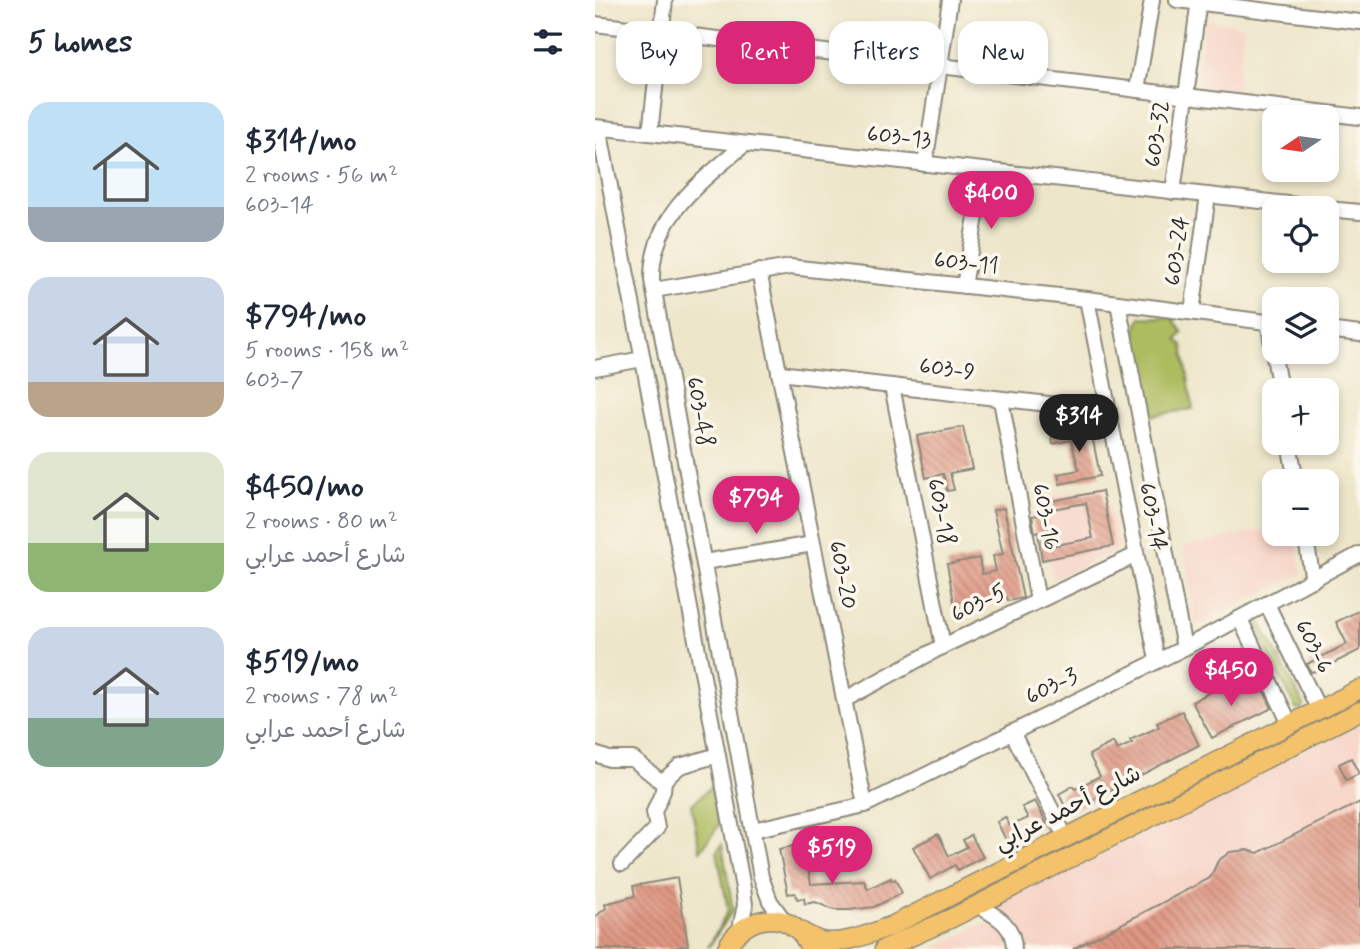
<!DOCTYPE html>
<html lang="en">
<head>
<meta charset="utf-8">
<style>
	:root { --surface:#fff; --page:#f6f6f7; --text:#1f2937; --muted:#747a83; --accent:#db2777 }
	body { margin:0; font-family:Mynerve,"Playpen Sans Arabic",sans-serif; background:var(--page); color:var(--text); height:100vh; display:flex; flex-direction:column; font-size:26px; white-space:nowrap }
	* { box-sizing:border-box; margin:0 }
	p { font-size:23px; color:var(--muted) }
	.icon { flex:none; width:38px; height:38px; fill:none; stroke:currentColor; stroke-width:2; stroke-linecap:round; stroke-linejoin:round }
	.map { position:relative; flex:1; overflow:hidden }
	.side { display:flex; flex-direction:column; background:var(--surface); width:595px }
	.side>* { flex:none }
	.top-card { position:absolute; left:21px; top:21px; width:639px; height:63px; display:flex; gap:14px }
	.needle { width:46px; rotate:257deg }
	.fabs { position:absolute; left:667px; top:105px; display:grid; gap:14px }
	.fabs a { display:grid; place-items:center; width:77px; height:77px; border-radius:14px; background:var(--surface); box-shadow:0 4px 10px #0003; font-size:35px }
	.price { position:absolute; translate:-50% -60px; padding:0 16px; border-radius:24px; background:var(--accent); color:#fff; font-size:23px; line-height:46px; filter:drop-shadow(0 2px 4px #0008) }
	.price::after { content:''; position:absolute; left:50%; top:42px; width:21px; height:16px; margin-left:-10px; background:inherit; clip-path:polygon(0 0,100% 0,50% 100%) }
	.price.current { background:#222; color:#fff }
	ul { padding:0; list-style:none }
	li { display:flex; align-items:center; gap:21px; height:175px; padding:0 28px }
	li span { display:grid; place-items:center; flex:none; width:196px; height:140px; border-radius:21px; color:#555 }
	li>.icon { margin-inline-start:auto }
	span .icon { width:84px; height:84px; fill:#fffc; stroke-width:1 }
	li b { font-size:30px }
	h2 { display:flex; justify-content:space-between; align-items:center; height:84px; padding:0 28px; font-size:30px }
	.chip { padding:0 24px; border-radius:21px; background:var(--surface); box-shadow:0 4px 10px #0003; font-size:24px; line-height:63px }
	.chip.current { background:var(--accent); color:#fff }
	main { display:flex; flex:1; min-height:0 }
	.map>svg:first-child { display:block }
	.built { fill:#f6d2c4 }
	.grass { fill:#adbc5e; stroke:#6c7444; stroke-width:2 }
	.building { fill:url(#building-back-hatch) }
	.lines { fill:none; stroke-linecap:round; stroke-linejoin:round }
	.minor-casing { stroke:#8c887a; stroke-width:18 }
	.major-casing { stroke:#8c887a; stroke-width:21 }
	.minor { stroke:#fff; stroke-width:14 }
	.major { stroke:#f3c26a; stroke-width:18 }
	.labels { text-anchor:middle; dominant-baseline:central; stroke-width:7; stroke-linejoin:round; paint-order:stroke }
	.street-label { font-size:23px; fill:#2b2b2b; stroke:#fbf7ec }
</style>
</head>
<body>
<main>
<section class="side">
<h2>5 homes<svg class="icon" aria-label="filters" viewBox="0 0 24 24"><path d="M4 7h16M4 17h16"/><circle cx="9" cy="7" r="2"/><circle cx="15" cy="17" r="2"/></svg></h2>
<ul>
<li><span style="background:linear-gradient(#bfe0f5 75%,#9aa5b1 0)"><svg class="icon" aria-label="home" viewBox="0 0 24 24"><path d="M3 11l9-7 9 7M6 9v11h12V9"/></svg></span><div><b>$314/mo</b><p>2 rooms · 56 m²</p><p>603-14</p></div></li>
<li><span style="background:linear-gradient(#c9d6e8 75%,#b9a48a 0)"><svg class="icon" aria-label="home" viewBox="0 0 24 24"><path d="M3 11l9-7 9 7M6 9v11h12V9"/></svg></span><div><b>$794/mo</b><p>5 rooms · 158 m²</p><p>603-7</p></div></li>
<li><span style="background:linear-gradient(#dfe7d0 65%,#8fb573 0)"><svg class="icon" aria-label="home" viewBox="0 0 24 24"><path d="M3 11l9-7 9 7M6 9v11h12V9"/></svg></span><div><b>$450/mo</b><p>2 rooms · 80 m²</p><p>شارع أحمد عرابي</p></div></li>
<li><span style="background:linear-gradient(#c9d6e8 65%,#7fa58c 0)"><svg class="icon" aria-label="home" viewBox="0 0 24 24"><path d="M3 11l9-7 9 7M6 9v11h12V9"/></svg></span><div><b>$519/mo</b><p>2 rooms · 78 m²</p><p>شارع أحمد عرابي</p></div></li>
</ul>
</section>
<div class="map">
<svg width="765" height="949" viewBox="0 0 765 949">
	<defs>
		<pattern id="building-back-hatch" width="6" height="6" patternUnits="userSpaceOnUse" patternTransform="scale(1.75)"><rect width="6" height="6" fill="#df9783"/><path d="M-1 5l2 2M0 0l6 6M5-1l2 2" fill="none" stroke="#b57b6b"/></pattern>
	</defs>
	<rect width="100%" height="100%" fill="#fbf7ec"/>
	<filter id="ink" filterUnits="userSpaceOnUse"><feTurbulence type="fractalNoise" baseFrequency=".0143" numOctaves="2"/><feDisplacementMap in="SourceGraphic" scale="14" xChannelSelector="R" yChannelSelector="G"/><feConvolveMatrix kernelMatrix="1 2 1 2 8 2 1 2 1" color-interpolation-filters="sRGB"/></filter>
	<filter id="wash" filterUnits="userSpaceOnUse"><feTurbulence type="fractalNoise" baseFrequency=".00686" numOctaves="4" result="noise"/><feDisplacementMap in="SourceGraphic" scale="28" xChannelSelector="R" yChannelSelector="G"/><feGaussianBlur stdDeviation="1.57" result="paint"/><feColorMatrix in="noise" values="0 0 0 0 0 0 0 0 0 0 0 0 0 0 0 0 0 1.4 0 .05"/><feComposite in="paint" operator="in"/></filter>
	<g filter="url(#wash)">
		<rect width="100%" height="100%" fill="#eee6ca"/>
		<g class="built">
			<polygon points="610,19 649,26 641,93 602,86"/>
			<polygon points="509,487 524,549 458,579 442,500"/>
			<polygon points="679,528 679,534 700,534 707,574 600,626 589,546"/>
			<polygon points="765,721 765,949 427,949 427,940 402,904"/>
			<polygon points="391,924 411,933 413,949 339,949 380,927"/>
		</g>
		<g class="grass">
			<polygon points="546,317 578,318 588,333 582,340 588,345 598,409 554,416 540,332"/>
			<polygon points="665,622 709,705 708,709 701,709 661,628 663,623"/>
			<polygon points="116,787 124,825 105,851 96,805"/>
			<polygon points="127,844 138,910 113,948 133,910 122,851"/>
		</g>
		<g id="blocks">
			<g class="building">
				<polygon points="495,425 505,476 465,484 463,474 484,470 476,440 458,444 456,433"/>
				<polygon points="368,427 377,469 355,473 359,490 352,491 348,474 331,478 322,436"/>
				<polygon points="507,491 518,546 447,560 443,532 440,533 437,516 450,514 456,546 498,538 491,503 457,509 456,501"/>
				<polygon points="409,508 428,598 413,601 412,597 360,608 352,564 384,558 387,574 401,571 398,556 408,554 398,510"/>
				<polygon points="765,610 765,650 725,670 716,672 712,664 752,644 741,622"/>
				<polygon points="648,681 653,692 666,685 677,708 617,738 597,702 623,688 626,692"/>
				<polygon points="587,711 604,745 473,813 464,794 478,786 480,789 505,776 494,755 518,742 522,750 537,743 535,740 564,727 562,723"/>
				<polygon points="756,758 764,774 751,780 744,764"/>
				<polygon points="440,801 452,824 413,844 402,822 410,817 415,826 433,818 427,807"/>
				<polygon points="765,802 765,949 478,949 615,878 623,861 635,852 652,850 663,853"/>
				<polygon points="343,834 354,856 372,847 368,840 376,835 388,857 363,870 360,865 335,879 318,847"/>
				<polygon points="208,844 216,884 269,881 273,889 296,878 297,881 300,879 307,893 279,907 254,910 239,910 220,902 210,904 209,898 202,899 200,893 193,894 184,849"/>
				<polygon points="82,878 93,945 73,949 0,949 0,917 11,908 10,904 40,896 38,886"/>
			</g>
		</g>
	</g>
	<g filter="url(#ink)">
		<use href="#blocks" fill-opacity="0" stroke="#8c887a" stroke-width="2"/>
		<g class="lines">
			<g class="minor-casing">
				<g id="minor">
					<polyline points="582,0 765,22"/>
					<polyline points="0,24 765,117"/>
					<polyline points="542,90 557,0"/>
					<polyline points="0,127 729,208"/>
					<polyline points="4,128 148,888 150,905 145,929"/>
					<polyline points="55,133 70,0"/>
					<path d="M 150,144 C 106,182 56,215 57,280 L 166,877 L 175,901 L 190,922"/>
					<polyline points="330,164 355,0"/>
					<polyline points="578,192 604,0"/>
					<polyline points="732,209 765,212"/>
					<polyline points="164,271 270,805"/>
					<polyline points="369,286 389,170"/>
					<polyline points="59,290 195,267 492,299 679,323"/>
					<polyline points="492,299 562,660"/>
					<polyline points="523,303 589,648"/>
					<polyline points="597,312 613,195"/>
					<polyline points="673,322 685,390"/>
					<polyline points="732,330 765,334"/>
					<polyline points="0,368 47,359"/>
					<polyline points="184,373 514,411"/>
					<polyline points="297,386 348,646"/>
					<polyline points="406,400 443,601"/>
					<polyline points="694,443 701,481"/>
					<polyline points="710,534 718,580"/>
					<polyline points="109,562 218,544"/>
					<polyline points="672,604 724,710"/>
					<polyline points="645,619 695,724"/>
					<polyline points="249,700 348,646 541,555"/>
					<polyline points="417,732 471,838"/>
					<polyline points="0,754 14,759 38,759 64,780 69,780"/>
					<polyline points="158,830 270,805 589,648 765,554"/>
					<polyline points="27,864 62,828 59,812 68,791 69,780 85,766 123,755"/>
					<path d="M 382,905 C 401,916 419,924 419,949"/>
				</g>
			</g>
			<g class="major-casing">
				<g id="major">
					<path d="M 197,926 C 206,931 216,938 226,941 C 248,946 276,933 296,926 L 765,689"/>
					<path d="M 131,949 C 150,912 199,907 215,949"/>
					<polyline points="289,949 357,918 765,711"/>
				</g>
			</g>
			<use href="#minor" class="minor"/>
			<use href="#major" class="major"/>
		</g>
	</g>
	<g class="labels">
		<g class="street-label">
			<text transform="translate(563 134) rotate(-82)">603-32</text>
			<text transform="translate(304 138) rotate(6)">603-13</text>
			<text transform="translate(583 251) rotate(-82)">603-24</text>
			<text transform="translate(371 264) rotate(6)">603-11</text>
			<text transform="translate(352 370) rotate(7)">603-9</text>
			<text transform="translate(104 412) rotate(80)">603-48</text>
			<text transform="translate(345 512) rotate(79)">603-18</text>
			<text transform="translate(450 517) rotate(79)">603-16</text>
			<text transform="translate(557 517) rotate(79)">603-14</text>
			<text transform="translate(247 575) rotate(79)">603-20</text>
			<text transform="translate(384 604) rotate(-26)">603-5</text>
			<text transform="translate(718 647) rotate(63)">603-6</text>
			<text transform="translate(457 687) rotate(-26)">603-3</text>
			<text transform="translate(473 809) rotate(-27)">شارع أحمد عرابي</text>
		</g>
	</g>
</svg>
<div class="fabs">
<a><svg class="needle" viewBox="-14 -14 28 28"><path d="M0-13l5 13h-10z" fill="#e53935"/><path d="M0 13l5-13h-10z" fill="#747a83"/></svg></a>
<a><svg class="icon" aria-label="locate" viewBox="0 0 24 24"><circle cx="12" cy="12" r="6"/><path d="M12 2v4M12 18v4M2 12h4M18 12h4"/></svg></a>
<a><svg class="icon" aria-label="layers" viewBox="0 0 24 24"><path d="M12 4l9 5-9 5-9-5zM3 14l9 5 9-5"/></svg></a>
<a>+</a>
<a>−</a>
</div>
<b class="price" style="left:396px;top:231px">$400</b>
<b class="price current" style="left:484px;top:454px">$314</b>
<b class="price" style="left:161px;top:536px">$794</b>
<b class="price" style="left:636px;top:708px">$450</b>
<b class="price" style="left:237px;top:886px">$519</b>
<div class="top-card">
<a class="chip">Buy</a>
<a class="chip current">Rent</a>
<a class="chip">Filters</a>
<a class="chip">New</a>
</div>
</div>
</main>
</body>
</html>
